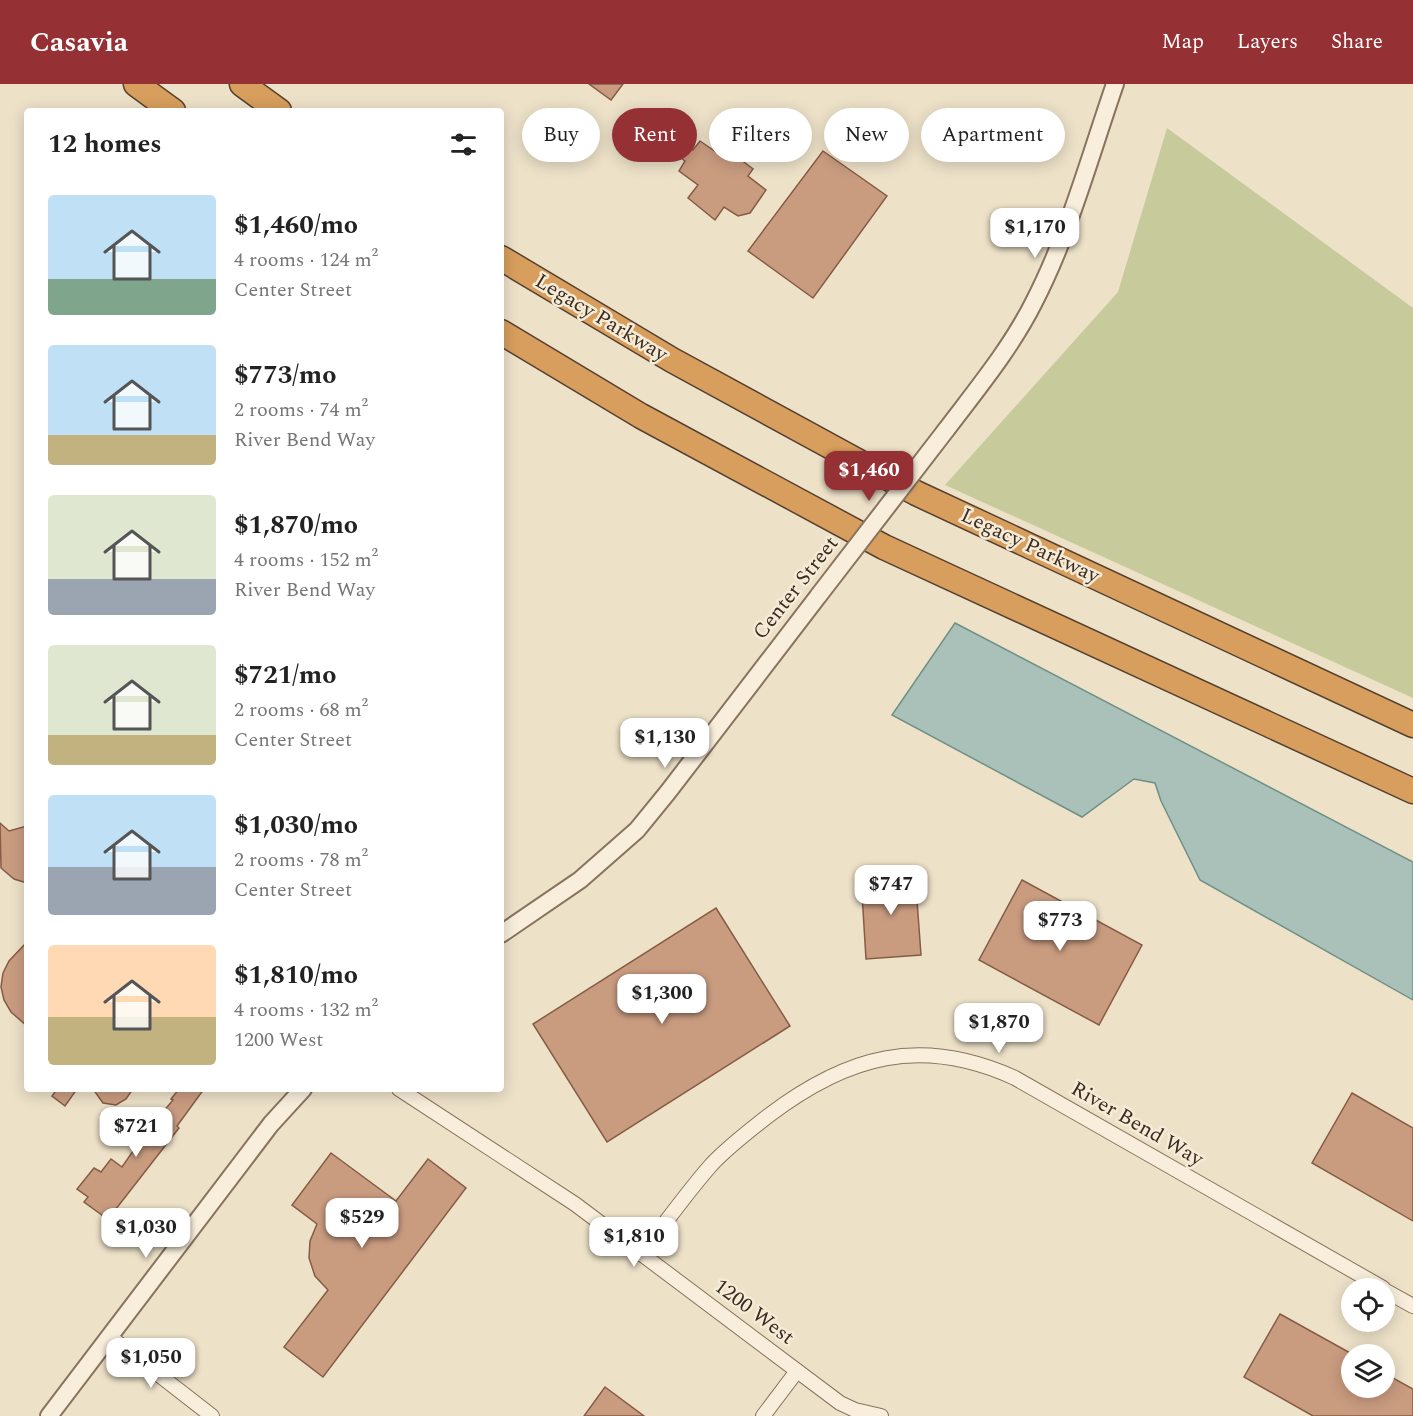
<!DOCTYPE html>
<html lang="en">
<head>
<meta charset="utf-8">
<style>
	:root { --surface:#fff; --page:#f6f6f6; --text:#222; --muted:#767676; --accent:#953034 }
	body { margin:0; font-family:Spectral,serif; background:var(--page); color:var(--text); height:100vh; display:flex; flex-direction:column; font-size:22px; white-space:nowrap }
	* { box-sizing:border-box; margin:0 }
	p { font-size:20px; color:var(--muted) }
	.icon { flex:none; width:33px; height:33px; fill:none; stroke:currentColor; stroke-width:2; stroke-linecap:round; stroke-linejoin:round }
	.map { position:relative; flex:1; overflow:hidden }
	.drawer { position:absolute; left:24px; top:24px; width:480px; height:984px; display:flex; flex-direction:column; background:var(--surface); border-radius:6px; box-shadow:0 3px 15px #0003 }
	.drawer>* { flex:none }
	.banner { position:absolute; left:522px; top:24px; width:570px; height:54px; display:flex; gap:12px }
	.buttons { position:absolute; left:1341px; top:1194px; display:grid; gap:12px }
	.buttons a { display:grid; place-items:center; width:54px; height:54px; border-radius:50%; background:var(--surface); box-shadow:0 3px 15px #0003; font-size:30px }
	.price { position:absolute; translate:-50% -51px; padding:0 14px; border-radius:12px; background:#fff; color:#222; font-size:20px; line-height:39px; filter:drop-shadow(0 2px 3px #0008) }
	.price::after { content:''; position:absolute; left:50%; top:36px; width:18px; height:14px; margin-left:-9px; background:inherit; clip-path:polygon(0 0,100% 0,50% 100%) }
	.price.current { background:var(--accent); color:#fff }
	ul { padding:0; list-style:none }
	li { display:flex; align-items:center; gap:18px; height:150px; padding:0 24px }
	li span { display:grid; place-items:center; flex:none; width:168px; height:120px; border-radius:6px; color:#555 }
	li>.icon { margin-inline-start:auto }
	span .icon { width:72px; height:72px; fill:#fffc; stroke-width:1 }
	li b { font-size:26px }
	h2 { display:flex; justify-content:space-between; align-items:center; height:72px; padding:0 24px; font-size:26px }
	.pill { padding:0 21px; border-radius:27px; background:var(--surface); box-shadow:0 3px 15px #0003; font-size:21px; line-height:54px }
	.pill.current { background:var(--accent); color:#fff }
	header { display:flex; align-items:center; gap:36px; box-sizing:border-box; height:84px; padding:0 30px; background:var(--accent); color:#fff }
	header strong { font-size:28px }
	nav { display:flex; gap:33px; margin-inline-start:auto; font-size:21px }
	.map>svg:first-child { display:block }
	.green { fill:#c7cb9c }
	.water { fill:#a9c1b9; stroke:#6f9086; stroke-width:1.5 }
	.building { fill:#c99c80; stroke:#865c44; stroke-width:1.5 }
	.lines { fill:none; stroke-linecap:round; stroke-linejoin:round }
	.minor-casing { stroke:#88735e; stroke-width:16 }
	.tertiary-casing { stroke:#88735e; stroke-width:20 }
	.motorway-casing { stroke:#564131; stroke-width:27 }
	.minor { stroke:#f8eedb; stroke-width:14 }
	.tertiary { stroke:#f8eedb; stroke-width:16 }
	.motorway { stroke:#d79e5d; stroke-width:24 }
	.tertiary-bridge-casing { stroke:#88735e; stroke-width:20; stroke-linecap:butt }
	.tertiary-bridge { stroke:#f8eedb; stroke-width:16 }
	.labels { text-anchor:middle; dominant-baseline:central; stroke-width:5; stroke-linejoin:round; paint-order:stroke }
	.street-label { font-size:21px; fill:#392c21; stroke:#f5ebd7 }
</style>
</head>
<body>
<header>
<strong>Casavia</strong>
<nav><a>Map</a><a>Layers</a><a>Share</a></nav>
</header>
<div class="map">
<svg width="1413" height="1332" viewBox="0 0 1413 1332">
	<rect width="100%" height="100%" fill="#ede1c8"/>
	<polygon class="green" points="1167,44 1413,224 1413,614 945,401 1118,208"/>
	<polygon class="water" points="955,539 1413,778 1413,916 1200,796 1161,717 1155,699 1134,695 1082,733 892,631"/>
	<g class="building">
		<polygon points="589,0 623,0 611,16"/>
		<polygon points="700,57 719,70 724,63 753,85 748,92 766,106 750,129 738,132 724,123 715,136 688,114 698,101 679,87 685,77 681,74 689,63 693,66"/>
		<polygon points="823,67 887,112 813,214 748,167"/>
		<polygon points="0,739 9,747 27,742 27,799 14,795 1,784"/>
		<polygon points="915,789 921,871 866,875 861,793"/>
		<polygon points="1022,796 1142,861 1099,941 979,876"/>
		<polygon points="716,824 790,942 607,1058 533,940"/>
		<polygon points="27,858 27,942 11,928 4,916 1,903 3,889 9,877"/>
		<polygon points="57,1005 77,1005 65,1022 52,1012"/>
		<polygon points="93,1005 133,1005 126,1015 116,1021 103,1019"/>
		<polygon points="179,1005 204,1005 177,1042 179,1044 112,1130 110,1129 106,1134 84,1118 88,1113 77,1105 94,1084 101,1088 111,1075 122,1083 147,1047 173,1016 171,1015"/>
		<polygon points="1352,1009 1413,1044 1413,1137 1312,1079"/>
		<polygon points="331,1069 396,1117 428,1075 466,1104 323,1293 284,1263 328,1206 315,1192 309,1174 310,1157 317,1140 292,1121"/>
		<polygon points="1280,1230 1352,1270 1352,1304 1384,1304 1384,1289 1413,1305 1413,1332 1313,1332 1244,1293"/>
		<polygon points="605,1303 644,1332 584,1332"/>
	</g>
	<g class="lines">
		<g class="minor-casing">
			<g id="minor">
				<polyline points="399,1005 575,1120 840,1319 855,1326 881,1332"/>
				<path d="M 641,1170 C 665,1140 687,1108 712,1080 C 729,1062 749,1047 768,1032 C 847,972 920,951 1015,994 L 1383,1204"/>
				<polyline points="1384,1206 1413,1222"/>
				<polyline points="109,1252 212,1332"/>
				<polyline points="763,1332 797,1287"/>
			</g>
		</g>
		<g class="tertiary-casing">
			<g id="tertiary">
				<path d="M 946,346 C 977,305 1011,264 1034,218 C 1069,150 1090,72 1115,0"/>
				<polyline points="501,850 580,796 637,746 668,708 819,511"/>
				<polyline points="49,1332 271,1040 303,1005"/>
			</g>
		</g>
		<g class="motorway-casing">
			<g id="motorway">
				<polyline points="136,0 173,27"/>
				<polyline points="242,0 279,27"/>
				<polyline points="501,174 672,276 916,409 1413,641"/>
				<polyline points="501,248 641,332 884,463 1413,707"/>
			</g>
		</g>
		<use href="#minor" class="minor"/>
		<use href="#tertiary" class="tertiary"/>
		<use href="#motorway" class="motorway"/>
		<g class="tertiary-bridge-casing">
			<polyline id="tertiary-bridge" points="819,511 946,346"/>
		</g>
		<use href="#tertiary-bridge" class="tertiary-bridge"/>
	</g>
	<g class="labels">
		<g class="street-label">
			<text transform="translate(601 234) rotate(31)">Legacy Parkway</text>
			<text transform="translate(1030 462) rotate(25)">Legacy Parkway</text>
			<text transform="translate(796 504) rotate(-52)">Center Street</text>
			<text transform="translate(1137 1040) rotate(30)">River Bend Way</text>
			<text transform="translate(754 1228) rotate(37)">1200 West</text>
		</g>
	</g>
</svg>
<div class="buttons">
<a><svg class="icon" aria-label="locate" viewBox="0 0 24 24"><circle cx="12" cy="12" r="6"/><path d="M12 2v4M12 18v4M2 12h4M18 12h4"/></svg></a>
<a><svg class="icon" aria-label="layers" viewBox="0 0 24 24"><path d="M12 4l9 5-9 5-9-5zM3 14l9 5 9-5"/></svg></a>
</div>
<b class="price" style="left:1035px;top:175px">$1,170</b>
<b class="price current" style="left:869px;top:418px">$1,460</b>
<b class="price" style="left:665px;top:685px">$1,130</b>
<b class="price" style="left:891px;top:832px">$747</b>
<b class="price" style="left:1060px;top:868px">$773</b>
<b class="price" style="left:662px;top:941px">$1,300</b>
<b class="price" style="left:999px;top:970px">$1,870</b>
<b class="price" style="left:136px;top:1074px">$721</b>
<b class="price" style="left:362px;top:1165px">$529</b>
<b class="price" style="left:146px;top:1175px">$1,030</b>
<b class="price" style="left:634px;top:1184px">$1,810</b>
<b class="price" style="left:151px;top:1305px">$1,050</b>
<div class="banner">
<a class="pill">Buy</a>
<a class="pill current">Rent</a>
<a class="pill">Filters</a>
<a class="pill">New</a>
<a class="pill">Apartment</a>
</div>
<section class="drawer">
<h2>12 homes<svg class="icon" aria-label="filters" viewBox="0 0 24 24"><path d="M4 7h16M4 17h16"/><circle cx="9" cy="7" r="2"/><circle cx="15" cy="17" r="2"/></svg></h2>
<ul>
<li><span style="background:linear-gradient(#bfe0f5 70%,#7fa58c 0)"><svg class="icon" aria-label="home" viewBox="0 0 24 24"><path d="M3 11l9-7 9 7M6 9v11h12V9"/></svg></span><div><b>$1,460/mo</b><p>4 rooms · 124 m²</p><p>Center Street</p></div></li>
<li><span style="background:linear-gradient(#bfe0f5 75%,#c2b280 0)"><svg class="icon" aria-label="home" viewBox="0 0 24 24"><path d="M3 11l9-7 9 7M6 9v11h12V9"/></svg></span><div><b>$773/mo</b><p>2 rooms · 74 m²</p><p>River Bend Way</p></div></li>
<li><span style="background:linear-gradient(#dfe7d0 70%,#9aa5b1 0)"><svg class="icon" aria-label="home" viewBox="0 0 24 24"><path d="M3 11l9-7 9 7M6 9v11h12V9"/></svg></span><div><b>$1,870/mo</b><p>4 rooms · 152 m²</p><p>River Bend Way</p></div></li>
<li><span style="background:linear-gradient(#dfe7d0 75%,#c2b280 0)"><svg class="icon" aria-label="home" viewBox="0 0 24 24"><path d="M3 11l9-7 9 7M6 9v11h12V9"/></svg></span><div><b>$721/mo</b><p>2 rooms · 68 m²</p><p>Center Street</p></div></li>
<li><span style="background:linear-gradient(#bfe0f5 60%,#9aa5b1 0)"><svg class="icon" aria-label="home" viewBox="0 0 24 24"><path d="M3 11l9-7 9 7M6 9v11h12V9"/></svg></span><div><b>$1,030/mo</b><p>2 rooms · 78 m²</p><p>Center Street</p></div></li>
<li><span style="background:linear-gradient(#ffd9b3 60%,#c2b280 0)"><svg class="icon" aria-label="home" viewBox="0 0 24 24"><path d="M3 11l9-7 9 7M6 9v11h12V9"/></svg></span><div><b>$1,810/mo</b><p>4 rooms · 132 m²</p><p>1200 West</p></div></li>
</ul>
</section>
</div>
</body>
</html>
